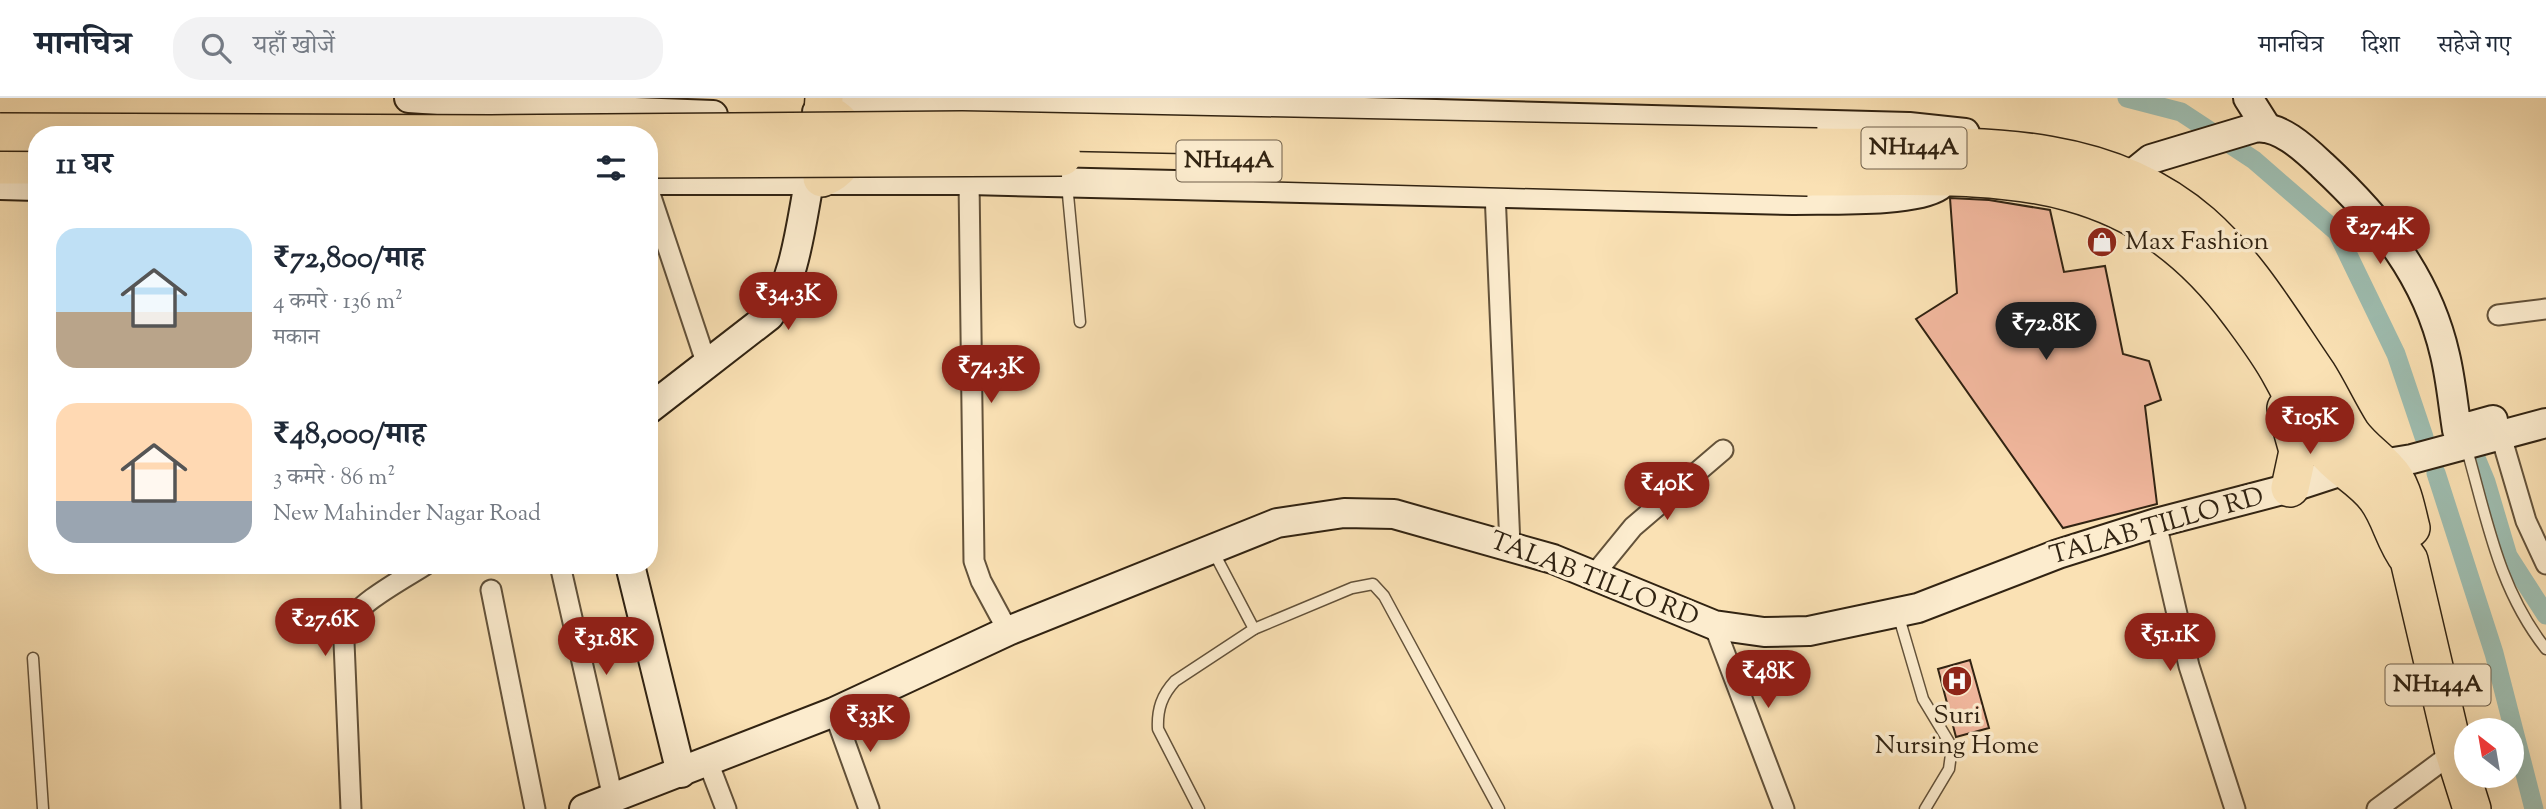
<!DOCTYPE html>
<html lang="hi">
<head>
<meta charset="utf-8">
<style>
	:root { --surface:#fff; --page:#f2f2f3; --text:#1f2937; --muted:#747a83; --line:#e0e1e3; --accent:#8f2418 }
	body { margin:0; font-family:"Sorts Mill Goudy","Noto Serif Devanagari",serif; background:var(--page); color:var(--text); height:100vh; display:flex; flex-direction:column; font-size:26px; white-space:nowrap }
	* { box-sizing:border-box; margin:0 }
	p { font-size:23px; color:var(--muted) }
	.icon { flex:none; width:38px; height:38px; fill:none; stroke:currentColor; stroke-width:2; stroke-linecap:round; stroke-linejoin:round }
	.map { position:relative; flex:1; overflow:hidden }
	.drawer { position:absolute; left:28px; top:28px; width:630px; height:448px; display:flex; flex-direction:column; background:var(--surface); border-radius:28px; box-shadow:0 7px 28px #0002 }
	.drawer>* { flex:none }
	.needle { width:46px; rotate:329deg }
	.controls { position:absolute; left:2454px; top:620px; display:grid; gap:14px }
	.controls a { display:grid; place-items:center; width:70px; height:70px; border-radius:50%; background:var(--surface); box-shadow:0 7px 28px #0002; font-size:35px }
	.price { position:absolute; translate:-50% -60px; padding:0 16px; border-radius:24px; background:var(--accent); color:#fff; font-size:23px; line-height:46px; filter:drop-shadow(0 2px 4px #0008) }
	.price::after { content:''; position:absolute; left:50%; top:42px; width:21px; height:16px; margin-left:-10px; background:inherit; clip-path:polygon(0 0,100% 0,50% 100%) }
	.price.on { background:#222; color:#fff }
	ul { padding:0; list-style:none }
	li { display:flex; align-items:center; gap:21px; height:175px; padding:0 28px }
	li span { display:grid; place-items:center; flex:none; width:196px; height:140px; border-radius:21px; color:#555 }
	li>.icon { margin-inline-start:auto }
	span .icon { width:84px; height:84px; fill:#fffc; stroke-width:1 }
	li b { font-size:30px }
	h2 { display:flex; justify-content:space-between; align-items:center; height:84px; padding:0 28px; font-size:30px }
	header { display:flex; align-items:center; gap:42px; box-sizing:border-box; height:98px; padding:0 35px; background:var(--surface); border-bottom:2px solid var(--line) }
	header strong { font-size:33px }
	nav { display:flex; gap:38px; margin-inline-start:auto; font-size:24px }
	.search { width:490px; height:63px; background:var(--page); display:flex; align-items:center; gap:18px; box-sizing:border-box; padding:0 24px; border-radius:28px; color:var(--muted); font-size:26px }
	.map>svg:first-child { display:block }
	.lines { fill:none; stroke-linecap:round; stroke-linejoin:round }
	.canal { stroke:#9ebdb0; stroke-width:19 }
	.building { fill:#f1b79d; stroke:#312312; stroke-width:2 }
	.lane-casing { stroke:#63523a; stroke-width:13 }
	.street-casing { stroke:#63523a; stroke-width:23 }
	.secondary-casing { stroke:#312312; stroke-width:32 }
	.highway-casing { stroke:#312312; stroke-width:40 }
	.lane { stroke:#fcecce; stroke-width:10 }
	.street { stroke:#fcecce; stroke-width:19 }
	.secondary { stroke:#fcecce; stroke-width:28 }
	.highway { stroke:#fae1b4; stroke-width:37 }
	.highway-bridge-casing { stroke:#312312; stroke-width:40; stroke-linecap:butt }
	.highway-bridge { stroke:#fae1b4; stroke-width:37 }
	.labels { text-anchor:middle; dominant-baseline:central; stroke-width:7; stroke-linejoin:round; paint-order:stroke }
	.shield { fill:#fcecce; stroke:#6e5f4a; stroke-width:2 }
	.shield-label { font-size:24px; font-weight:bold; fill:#312312 }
	.poi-label { font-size:26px; fill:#312312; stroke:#fcecce; text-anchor:start }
	.street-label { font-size:26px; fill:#312312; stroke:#fcecce }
</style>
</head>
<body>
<header>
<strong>मानचित्र</strong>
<div class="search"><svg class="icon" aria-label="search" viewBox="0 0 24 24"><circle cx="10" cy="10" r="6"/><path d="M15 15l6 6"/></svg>यहाँ खोजें</div>
<nav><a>मानचित्र</a><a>दिशा</a><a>सहेजे गए</a></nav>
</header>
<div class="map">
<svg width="2546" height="711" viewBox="0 0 2546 711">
	<rect width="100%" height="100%" fill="#fae1b4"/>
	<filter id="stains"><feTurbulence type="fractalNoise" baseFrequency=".00286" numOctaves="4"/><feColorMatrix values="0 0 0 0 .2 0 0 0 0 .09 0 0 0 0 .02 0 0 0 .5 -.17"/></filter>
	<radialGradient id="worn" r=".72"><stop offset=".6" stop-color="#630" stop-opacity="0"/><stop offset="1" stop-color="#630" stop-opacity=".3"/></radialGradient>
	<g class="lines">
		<g class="canal">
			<polyline points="2127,0 2181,14 2254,62 2337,134 2396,256 2424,339"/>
			<polyline points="2476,360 2486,384 2508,458 2546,517"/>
			<polyline points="2436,375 2494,555 2534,711"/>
		</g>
	</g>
	<g class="building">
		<polygon points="1950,100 1989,102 2050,112 2064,174 2105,168 2123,256 2149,263 2161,302 2145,308 2157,406 2063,430 1916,221 1957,195"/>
		<polygon points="1970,562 1989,630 1956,639 1938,571"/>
	</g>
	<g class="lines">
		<g class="lane-casing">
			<g id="lane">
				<polyline points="1067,86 1080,224"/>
				<path d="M 2466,348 C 2487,421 2498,490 2546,551"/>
				<polyline points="1898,516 1923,601 1952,649 1949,671 1925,711"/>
				<polyline points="1254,531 1352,490 1373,486 1384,498 1499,711"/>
				<polyline points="33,560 43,711"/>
				<path d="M 1199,711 L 1158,631 C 1157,611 1162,597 1175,583 L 1254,531 L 1213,453"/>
			</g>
		</g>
		<g class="street-casing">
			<g id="street">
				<polyline points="969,82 974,463 981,483 1008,533"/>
				<polyline points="649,93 707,267"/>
				<polyline points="1495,94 1510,448"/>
				<polyline points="2498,217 2546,211"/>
				<polyline points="2501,338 2526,423 2546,466"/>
				<polyline points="2156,425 2189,568 2235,711"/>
				<polyline points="560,467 613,700"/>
				<polyline points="1593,478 1633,429 1723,352"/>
				<polyline points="491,492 535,711"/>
				<polyline points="1714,527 1784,711"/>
				<polyline points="834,614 869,711"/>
				<polyline points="708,664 726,711"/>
				<path d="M 351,711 L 344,544 C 345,539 345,532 347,528 C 355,506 405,480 425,467"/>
				<polyline points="2377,711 2454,654"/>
			</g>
		</g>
		<g class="secondary-casing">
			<g id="secondary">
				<polyline points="409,0 583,12 713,17"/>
				<polyline points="2248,0 2267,30"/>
				<polyline points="817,14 1032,10 1328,13 1909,29 1965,35"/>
				<path d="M 2130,78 L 2151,61 L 2254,30 C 2279,26 2305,51 2322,67 C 2380,121 2427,178 2445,257 C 2451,282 2453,307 2457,332 L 2493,322"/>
				<path d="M 649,82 L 969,82 L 1793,102 C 1825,101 1914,105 1939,88"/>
				<polyline points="0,87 37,88"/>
				<path d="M 649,311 L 769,218 C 796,183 801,123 810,80"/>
				<polyline points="630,467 681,675"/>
				<polyline points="584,711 834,614 1008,533 1277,425 1344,415 1394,416 1553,461 1714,527 1764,534 1809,533 1918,510 2058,456 2156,425 2290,390 2345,372 2412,361 2546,325"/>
			</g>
		</g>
		<g class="highway-casing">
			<g id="highway">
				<path d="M 1817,49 C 1949,51 2094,32 2201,125 C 2248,166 2282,224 2317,275 C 2329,294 2339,316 2351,335 C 2362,350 2376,359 2388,372 C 2403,387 2406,411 2411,430"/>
				<polyline points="0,67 37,67"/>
				<path d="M 1808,79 C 1984,80 2123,58 2240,216 C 2254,235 2270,256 2281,277 C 2295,302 2307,328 2324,351 C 2339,371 2363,381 2377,401 C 2391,420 2394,443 2409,462 L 2454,654 L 2472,711"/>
				<path d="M 822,80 C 856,66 859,28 823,14 L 824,0"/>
				<polyline points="2286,310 2298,353 2290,390"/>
			</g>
		</g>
		<use href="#lane" class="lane"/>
		<use href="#street" class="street"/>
		<use href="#secondary" class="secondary"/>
		<use href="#highway" class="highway"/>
		<g class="highway-bridge-casing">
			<g id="highway-bridge">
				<polyline points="0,34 491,36 962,32 1817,49"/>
				<polyline points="649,61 1062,59"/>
				<polyline points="1215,63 1808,79"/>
			</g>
		</g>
		<use href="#highway-bridge" class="highway-bridge"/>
	</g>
	<defs>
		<g id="shop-disc" transform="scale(1.575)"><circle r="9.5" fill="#8f2418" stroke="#fcecce"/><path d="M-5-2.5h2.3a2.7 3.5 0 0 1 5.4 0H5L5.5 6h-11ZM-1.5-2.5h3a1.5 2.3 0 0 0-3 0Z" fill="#fff"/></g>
		<g id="hospital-disc" transform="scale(1.575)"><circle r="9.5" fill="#8f2418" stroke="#fcecce"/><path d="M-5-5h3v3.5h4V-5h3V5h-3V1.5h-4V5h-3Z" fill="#fff"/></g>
	</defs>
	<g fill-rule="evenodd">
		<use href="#shop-disc" x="2102" y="144"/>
		<use href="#hospital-disc" x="1957" y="583"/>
	</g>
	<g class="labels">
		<g class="shield">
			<rect x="1861.5" y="29.5" width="105" height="41" rx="5"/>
			<rect x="1176.5" y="42.5" width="105" height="41" rx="5"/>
			<rect x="2385.5" y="566.5" width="105" height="41" rx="5"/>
		</g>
		<g class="shield-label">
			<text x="1914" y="50">NH144A</text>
			<text x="1229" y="63">NH144A</text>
			<text x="2438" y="587">NH144A</text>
		</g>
		<g class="poi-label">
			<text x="2125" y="144">Max Fashion</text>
			<text x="1957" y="618" text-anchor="middle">Suri<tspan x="1957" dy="30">Nursing Home</tspan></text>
		</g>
		<g class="street-label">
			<text transform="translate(2157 429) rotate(-16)">TALAB TILLO RD</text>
			<text transform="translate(1594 482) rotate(21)">TALAB TILLO RD</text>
		</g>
	</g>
	<rect width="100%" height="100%" filter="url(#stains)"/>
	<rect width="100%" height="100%" fill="url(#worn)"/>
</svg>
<div class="controls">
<a><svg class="needle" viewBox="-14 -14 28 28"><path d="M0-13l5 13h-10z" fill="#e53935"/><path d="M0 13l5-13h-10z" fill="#747a83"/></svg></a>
</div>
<b class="price" style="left:2380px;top:168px">₹27.4K</b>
<b class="price" style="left:788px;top:234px">₹34.3K</b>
<b class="price on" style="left:2046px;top:264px">₹72.8K</b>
<b class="price" style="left:991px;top:307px">₹74.3K</b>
<b class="price" style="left:2310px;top:358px">₹105K</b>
<b class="price" style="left:1667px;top:424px">₹40K</b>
<b class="price" style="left:325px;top:560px">₹27.6K</b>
<b class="price" style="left:2170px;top:575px">₹51.1K</b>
<b class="price" style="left:606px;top:579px">₹31.8K</b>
<b class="price" style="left:1768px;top:612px">₹48K</b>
<b class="price" style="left:870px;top:656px">₹33K</b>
<section class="drawer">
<h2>11 घर<svg class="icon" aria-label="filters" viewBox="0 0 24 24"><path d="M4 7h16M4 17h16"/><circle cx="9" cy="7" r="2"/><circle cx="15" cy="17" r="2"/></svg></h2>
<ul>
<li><span style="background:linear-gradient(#bfe0f5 60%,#b9a48a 0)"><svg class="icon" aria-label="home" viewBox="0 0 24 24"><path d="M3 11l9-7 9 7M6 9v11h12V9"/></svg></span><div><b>₹72,800/माह</b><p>4 कमरे · 136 m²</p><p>मकान</p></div></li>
<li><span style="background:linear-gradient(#ffd9b3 70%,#9aa5b1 0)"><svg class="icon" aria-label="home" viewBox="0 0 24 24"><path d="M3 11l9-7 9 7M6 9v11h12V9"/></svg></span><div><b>₹48,000/माह</b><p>3 कमरे · 86 m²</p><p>New Mahinder Nagar Road</p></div></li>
</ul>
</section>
</div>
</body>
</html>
